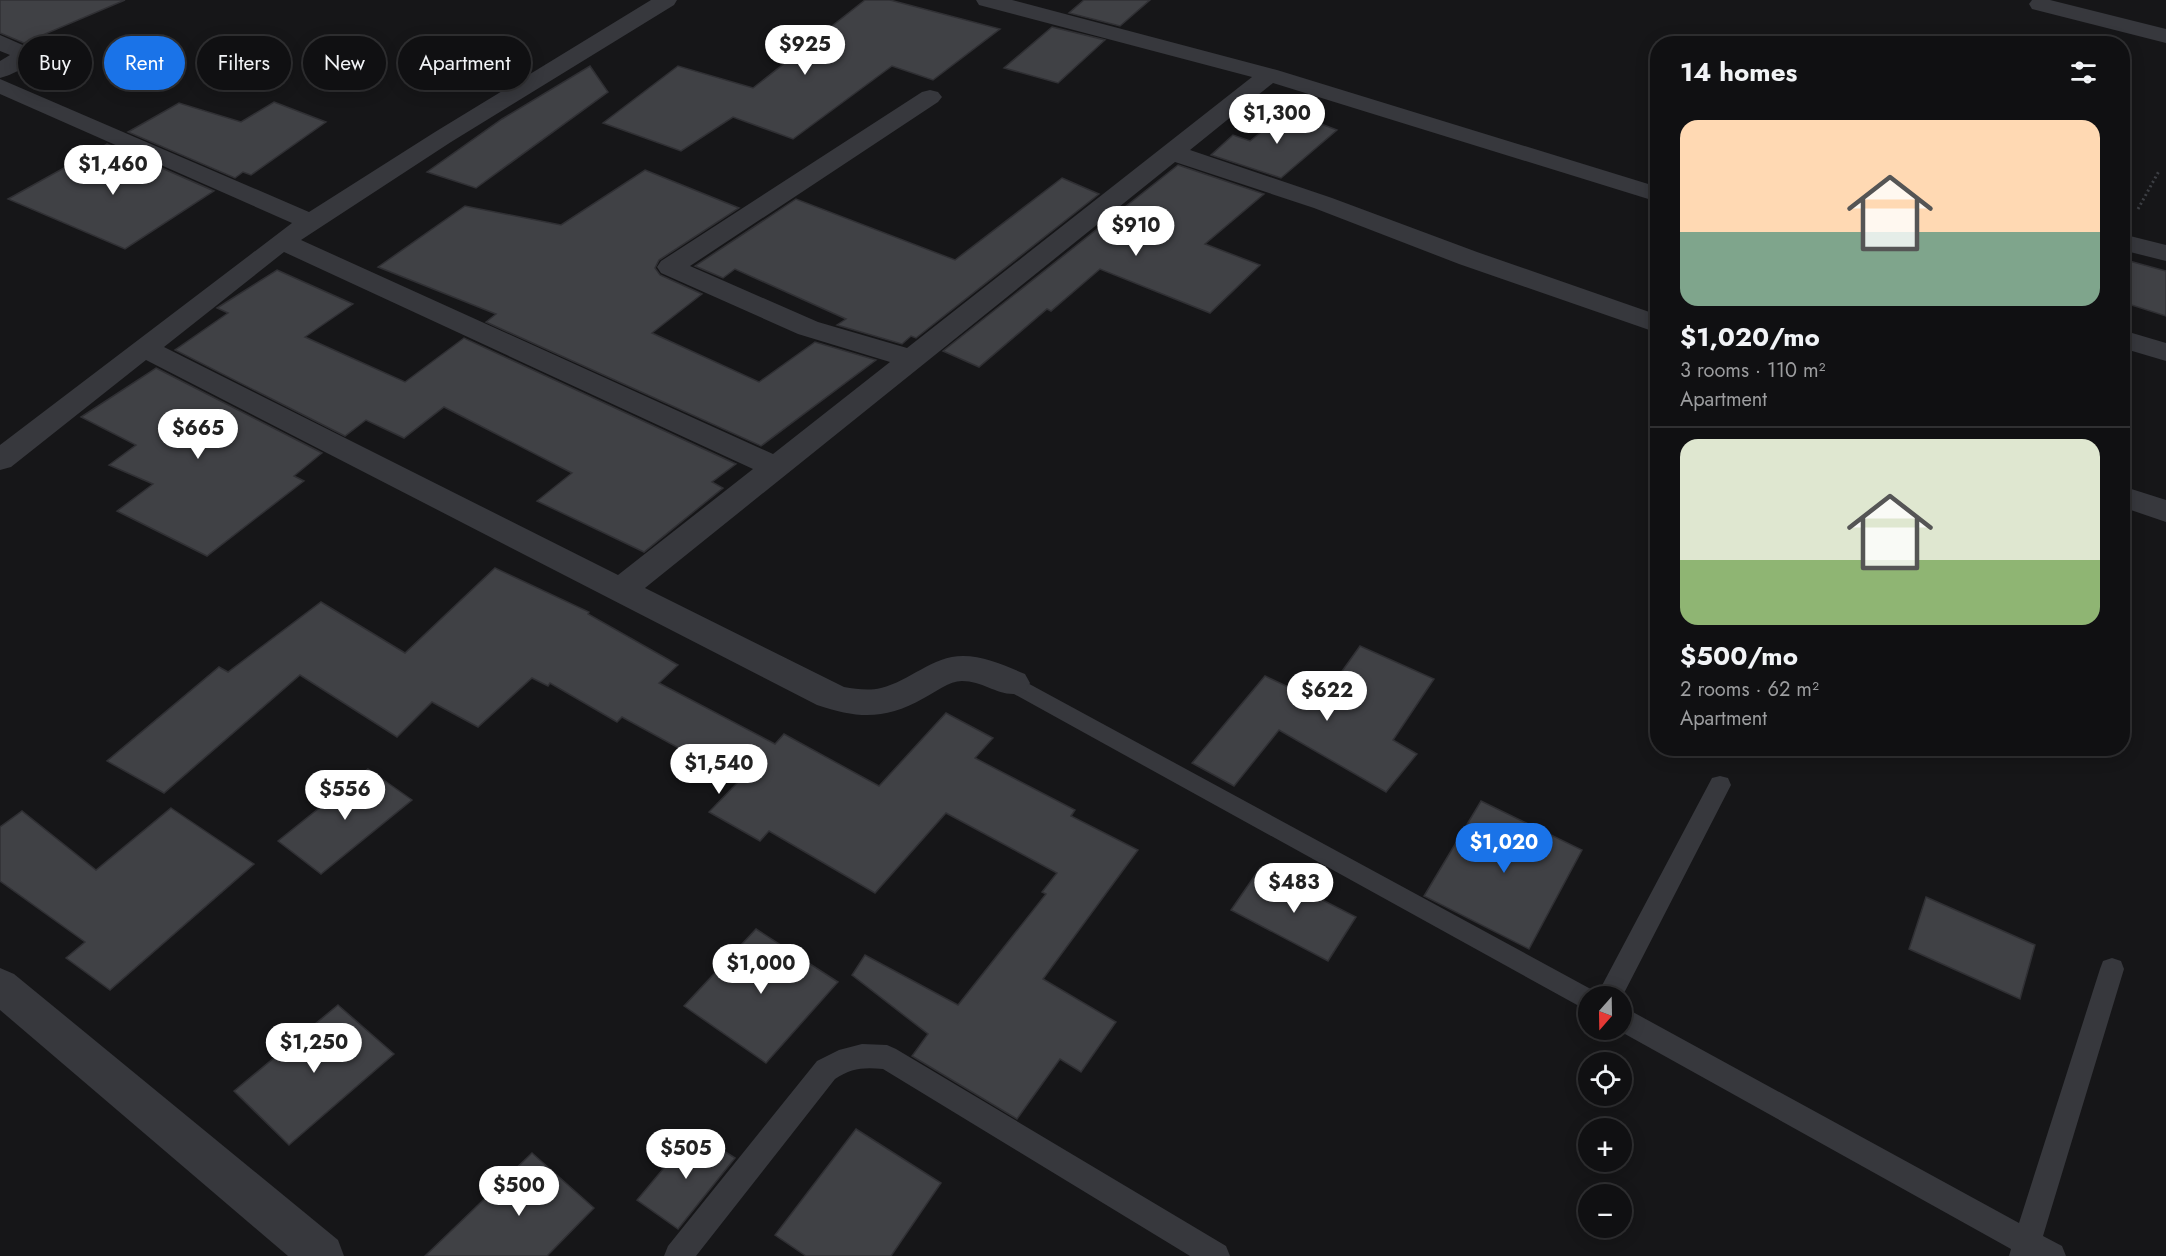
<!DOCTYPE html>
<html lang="en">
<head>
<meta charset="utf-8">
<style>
	:root { --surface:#101012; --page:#19191b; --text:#f1f3f6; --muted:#9c9d9f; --line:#303032; --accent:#1a73e8 }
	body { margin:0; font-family:Jost,sans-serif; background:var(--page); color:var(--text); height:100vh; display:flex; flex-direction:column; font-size:22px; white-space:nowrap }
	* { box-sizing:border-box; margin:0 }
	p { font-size:20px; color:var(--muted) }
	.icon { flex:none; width:33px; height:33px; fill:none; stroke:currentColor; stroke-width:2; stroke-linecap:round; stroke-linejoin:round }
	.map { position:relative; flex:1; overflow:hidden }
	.sheet { position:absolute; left:1650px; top:36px; width:480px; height:720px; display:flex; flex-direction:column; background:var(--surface); border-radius:24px; box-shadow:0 3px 15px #0003,0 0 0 2px var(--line) }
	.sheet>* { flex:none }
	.banner { position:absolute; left:18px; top:36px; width:570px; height:54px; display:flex; gap:12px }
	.needle { width:39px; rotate:200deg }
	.tools { position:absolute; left:1578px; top:986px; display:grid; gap:12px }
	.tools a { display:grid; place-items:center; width:54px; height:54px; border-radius:50%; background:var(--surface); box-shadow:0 3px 15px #0003,0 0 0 2px var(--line); font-size:30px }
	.price { position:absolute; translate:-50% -51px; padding:0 14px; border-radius:21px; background:#fff; color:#222; font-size:20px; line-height:39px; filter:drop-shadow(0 2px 3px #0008) }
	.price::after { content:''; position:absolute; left:50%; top:36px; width:18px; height:14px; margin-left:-9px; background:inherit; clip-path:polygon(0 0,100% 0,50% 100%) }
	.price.active { background:var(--accent); color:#fff }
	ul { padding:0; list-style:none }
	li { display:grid; align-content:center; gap:12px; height:318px; padding:0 30px }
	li+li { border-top:2px solid var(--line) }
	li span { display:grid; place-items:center; height:186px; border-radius:18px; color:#555 }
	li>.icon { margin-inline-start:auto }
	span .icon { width:108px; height:108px; fill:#fffc; stroke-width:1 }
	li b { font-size:26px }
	h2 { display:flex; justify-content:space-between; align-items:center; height:72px; padding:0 30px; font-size:26px }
	.tag { padding:0 21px; border-radius:27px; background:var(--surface); box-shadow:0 3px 15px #0003,0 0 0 2px var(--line); font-size:21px; line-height:54px }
	.tag.active { background:var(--accent); color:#fff }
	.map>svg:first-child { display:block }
	.building { fill:#404145; stroke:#303034; stroke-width:1.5 }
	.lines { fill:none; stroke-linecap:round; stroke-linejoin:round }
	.path { stroke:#3d3f44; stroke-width:3; stroke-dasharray:2 3; stroke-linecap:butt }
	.lane { fill:#37383d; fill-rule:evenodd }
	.street { fill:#37383d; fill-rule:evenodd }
</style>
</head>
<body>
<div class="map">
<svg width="2166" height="1256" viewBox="0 0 2166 1256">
	<rect width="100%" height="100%" fill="#161618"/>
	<g class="building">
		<polygon points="0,0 125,0 24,43 0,33"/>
		<polygon points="865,0 890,0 1000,29 933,80 892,66 793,139 733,117 681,151 603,123 678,66 753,88"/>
		<polygon points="1084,0 1150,0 1120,26 1069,13"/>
		<polygon points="1052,27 1105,40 1058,83 1004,68"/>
		<polygon points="590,66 608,92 476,188 427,172 502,119"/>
		<polygon points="274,102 326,122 251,175 243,172 235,178 128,132 179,103 241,122"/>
		<polygon points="1287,111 1337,130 1281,178 1211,155 1233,135 1250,141"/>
		<polygon points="107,144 214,191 125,249 8,199"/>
		<polygon points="1178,165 1264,194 1205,244 1260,265 1210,313 1100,269 1051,311 1047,309 979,367 943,351"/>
		<polygon points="645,170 739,208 659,260 655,268 660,275 702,294 652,333 759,382 815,342 876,360 761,446 486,322 496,314 378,267 465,206 561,225"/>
		<polygon points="1062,178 1099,194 916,338 911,336 902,344 837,325 846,319 735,269 723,278 695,266 796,199 955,260"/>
		<polygon points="2122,259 2166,271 2166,316 2122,302"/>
		<polygon points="277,270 353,304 305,337 405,382 464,338 736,464 712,482 723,488 644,552 537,501 572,473 444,407 404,438 366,420 345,436 175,350 228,313 217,308"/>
		<polygon points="156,368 322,453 294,476 304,481 207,556 117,511 153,484 109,465 136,445 81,417"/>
		<polygon points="495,568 589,612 588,614 678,665 659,683 775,744 784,734 879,786 946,713 993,738 975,758 1075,810 1071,816 1138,850 1043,979 1116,1022 1081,1072 1060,1059 1017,1119 912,1056 928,1034 852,975 865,955 958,1005 1046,894 1042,892 1057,873 946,813 875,893 769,831 760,841 709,812 739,781 622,717 617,722 550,683 548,686 532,678 478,727 432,702 397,737 300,675 164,793 107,761 219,667 228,672 321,602 405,653"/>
		<polygon points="1360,646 1434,679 1393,740 1417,754 1386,792 1279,730 1234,786 1192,763 1265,676 1320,702"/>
		<polygon points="368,769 412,800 321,874 278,841"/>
		<polygon points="1481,801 1582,850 1529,949 1424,896"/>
		<polygon points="171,808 254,864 110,990 66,958 85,942 0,881 0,827 22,811 96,870"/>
		<polygon points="1260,868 1356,917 1328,961 1231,910"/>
		<polygon points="1926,897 2035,945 2020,999 1909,949"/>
		<polygon points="756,929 838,982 766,1063 684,1006"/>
		<polygon points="338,1005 394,1054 289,1145 234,1091"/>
		<polygon points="856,1129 941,1183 891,1256 806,1256 775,1235"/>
		<polygon points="694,1132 735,1158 678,1229 637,1200"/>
		<polygon points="532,1153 594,1208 547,1256 425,1256"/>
	</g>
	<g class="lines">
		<polyline class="path" points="2138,209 2159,171"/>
		<g class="lane">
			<polygon points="1013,675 1598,993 1712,778 1720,776 1728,778 1731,785 1622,997 1588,996 1588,1011 1005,689 1002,683 1005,677"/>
			<polygon points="2112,958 2121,961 2124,969 2043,1236 2062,1246 2066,1256 2009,1256 2011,1249 1616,1029 1622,1029 1622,1008 1631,1011 2019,1223 2100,969 2103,961"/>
			<path d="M 862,1044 L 887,1045 L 896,1049 L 1226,1246 L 1230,1256 L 1190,1256 L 883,1069 C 864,1067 851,1068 835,1079 L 696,1256 L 664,1256 L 668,1246 L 817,1061 L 839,1050 Z"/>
		</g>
		<g class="street">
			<path d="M 651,0 L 677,0 L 674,5 L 451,142 L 301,240 L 773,454 L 890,362 L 798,334 L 661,273 L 657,267 L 661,261 L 922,92 L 930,90 L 938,92 L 942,97 L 938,102 L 690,266 L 818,322 L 907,348 L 1252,77 L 979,5 L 976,0 L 1012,0 L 1277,70 L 1658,187 L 1658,202 L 1273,83 L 1190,150 L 1332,198 L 1477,252 L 1658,315 L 1658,333 L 1459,264 L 1314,208 L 1175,162 L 645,588 L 844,687 C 856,689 869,691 881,688 C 910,681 932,656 963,656 C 984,656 1006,666 1025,674 L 1030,683 L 1025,692 C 1001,700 986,681 962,681 C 949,681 936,692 924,698 C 885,720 859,719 817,705 L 146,360 L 11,467 L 0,470 L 0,445 L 292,223 L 0,94 L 0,79 L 309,212 L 435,132 ZM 284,252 L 753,469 L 618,575 L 164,347 Z"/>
			<polygon points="2032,0 2050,0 2166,29 2166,43 2032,9 2029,4"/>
			<path d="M 0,35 L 34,50 L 37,55 C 30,66 12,75 0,78 L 0,61 L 10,55 L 0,51 Z"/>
			<polygon points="2122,234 2166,245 2166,261 2122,250"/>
			<polygon points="2122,330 2166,343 2166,361 2122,348"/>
			<polygon points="2122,486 2166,500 2166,522 2122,507"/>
			<polygon points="0,968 14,974 338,1240 344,1256 288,1256 0,1010"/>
		</g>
	</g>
</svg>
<div class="tools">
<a><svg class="needle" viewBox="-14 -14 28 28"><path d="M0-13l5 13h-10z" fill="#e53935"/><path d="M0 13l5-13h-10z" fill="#9c9d9f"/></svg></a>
<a><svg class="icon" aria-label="locate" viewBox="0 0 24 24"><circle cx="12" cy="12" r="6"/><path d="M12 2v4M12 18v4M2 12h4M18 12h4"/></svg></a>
<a>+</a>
<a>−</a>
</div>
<b class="price" style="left:805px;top:76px">$925</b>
<b class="price" style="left:1277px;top:145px">$1,300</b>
<b class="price" style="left:113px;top:196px">$1,460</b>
<b class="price" style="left:1136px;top:257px">$910</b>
<b class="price" style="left:198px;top:460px">$665</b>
<b class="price" style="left:1327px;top:722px">$622</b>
<b class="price" style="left:719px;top:795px">$1,540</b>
<b class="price" style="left:345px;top:821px">$556</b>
<b class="price active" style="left:1504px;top:874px">$1,020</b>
<b class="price" style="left:1294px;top:914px">$483</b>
<b class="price" style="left:761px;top:995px">$1,000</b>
<b class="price" style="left:314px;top:1074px">$1,250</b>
<b class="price" style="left:686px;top:1180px">$505</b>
<b class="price" style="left:519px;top:1217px">$500</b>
<div class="banner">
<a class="tag">Buy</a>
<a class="tag active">Rent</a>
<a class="tag">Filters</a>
<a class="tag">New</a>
<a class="tag">Apartment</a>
</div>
<section class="sheet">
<h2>14 homes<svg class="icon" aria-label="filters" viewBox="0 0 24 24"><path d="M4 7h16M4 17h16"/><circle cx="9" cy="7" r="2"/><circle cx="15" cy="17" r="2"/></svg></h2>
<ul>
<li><span style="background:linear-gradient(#ffd9b3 60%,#7fa58c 0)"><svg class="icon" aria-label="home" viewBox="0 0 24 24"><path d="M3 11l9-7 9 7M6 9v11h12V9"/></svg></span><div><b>$1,020/mo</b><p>3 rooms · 110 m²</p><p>Apartment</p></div></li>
<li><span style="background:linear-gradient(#dfe7d0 65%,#8fb573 0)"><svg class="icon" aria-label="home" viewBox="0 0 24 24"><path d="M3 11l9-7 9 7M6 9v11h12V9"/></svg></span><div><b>$500/mo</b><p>2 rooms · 62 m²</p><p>Apartment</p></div></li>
</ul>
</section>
</div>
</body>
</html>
